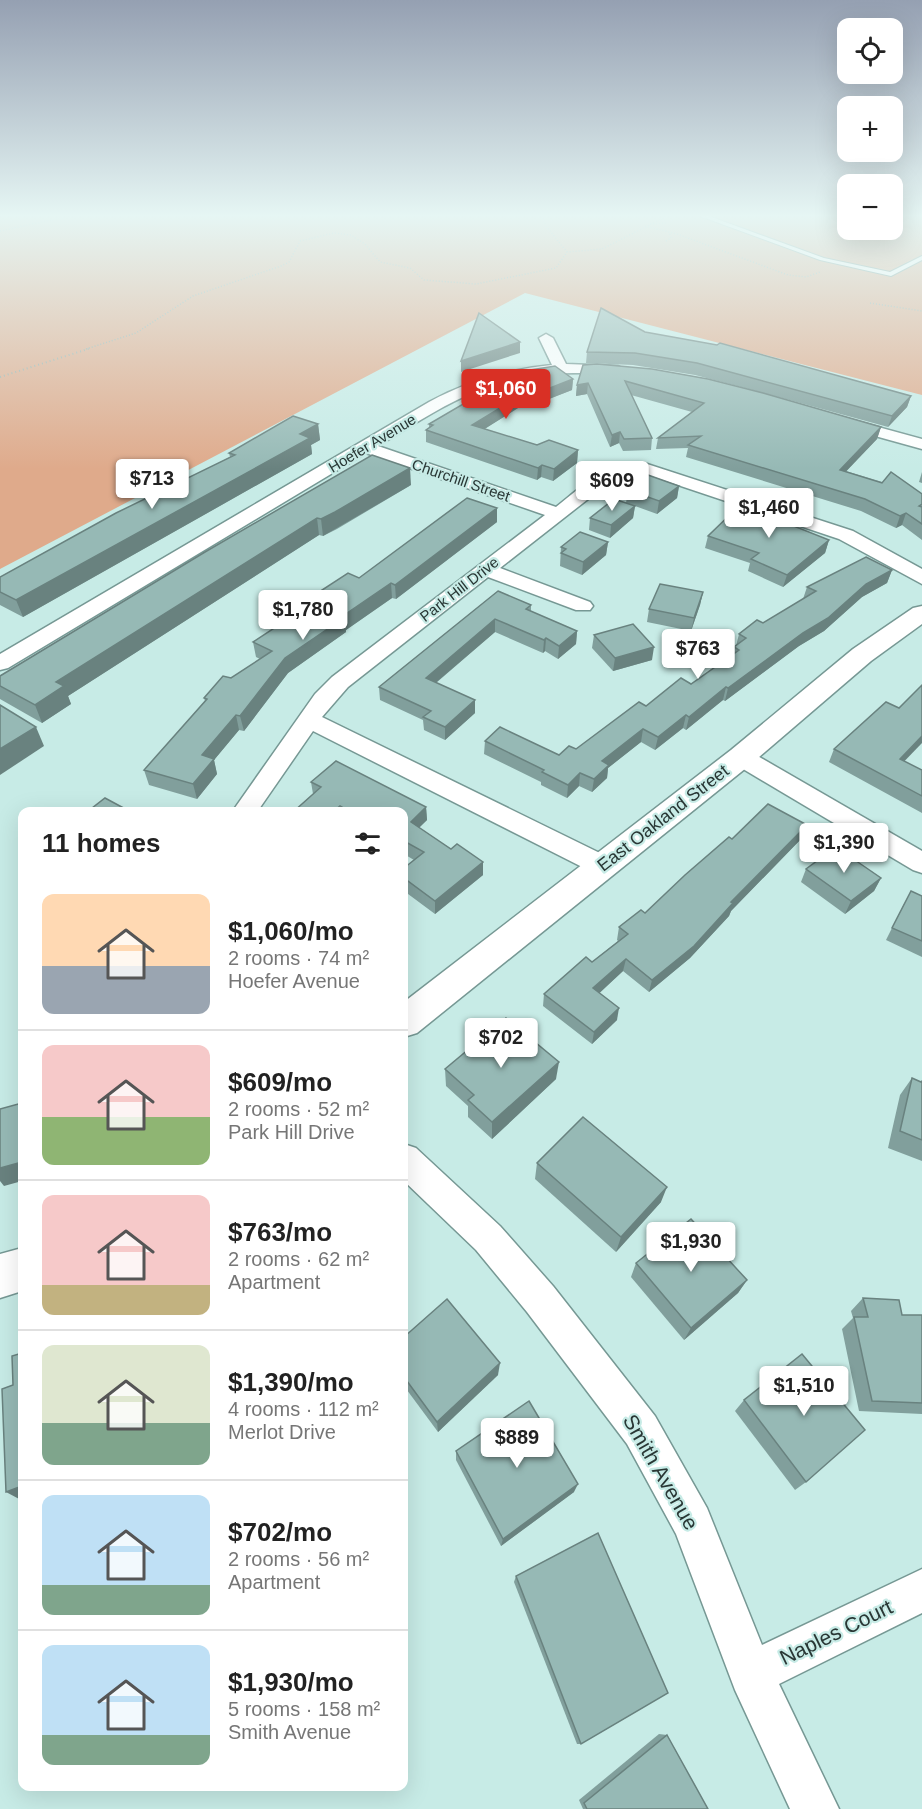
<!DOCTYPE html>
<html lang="en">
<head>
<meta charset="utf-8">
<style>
	:root { --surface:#fff; --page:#f2f2f2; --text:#222; --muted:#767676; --line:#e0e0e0; --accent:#d93025 }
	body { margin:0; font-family:Arial,sans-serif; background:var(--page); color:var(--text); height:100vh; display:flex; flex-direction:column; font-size:22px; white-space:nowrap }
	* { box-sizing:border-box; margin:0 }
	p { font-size:20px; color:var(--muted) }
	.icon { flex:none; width:33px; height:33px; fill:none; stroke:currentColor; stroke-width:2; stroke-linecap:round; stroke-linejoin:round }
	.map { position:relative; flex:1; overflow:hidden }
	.drawer { position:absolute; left:18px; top:807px; width:390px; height:984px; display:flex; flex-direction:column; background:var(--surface); border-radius:12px; box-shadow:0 6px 24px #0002 }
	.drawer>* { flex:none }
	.buttons { position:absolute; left:837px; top:18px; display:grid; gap:12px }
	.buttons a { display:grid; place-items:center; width:66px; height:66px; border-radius:12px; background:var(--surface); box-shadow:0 6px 24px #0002; font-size:30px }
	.price { position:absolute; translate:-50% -51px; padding:0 14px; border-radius:6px; background:#fff; color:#222; font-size:20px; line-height:39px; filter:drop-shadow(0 2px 3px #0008) }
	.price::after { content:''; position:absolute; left:50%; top:36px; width:18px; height:14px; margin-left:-9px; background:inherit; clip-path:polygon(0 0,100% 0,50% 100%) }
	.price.selected { background:var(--accent); color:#fff }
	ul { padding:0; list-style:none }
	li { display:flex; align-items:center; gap:18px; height:150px; padding:0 24px }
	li+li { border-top:2px solid var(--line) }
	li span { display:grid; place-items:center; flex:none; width:168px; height:120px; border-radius:12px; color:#555 }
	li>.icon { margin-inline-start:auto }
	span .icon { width:72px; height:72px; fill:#fffc; stroke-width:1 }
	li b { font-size:26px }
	h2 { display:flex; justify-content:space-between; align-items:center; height:72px; padding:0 24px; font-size:26px }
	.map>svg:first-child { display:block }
	.green { fill:#dfaa8b }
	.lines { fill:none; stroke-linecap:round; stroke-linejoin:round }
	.lane-casing { stroke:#769894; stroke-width:2 }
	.street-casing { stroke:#769894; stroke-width:3 }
	.secondary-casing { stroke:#769894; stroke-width:3 }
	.path-far1 { stroke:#93afab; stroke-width:1.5; stroke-dasharray:1 2; stroke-linecap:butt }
	.path { stroke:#93afab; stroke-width:2; stroke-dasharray:1 3; stroke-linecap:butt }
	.lane { fill:#fff; fill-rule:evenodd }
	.street { fill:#fff; fill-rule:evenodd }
	.secondary { fill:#fff; fill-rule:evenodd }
	.wall { fill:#819f9c }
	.shaded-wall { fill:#69827f }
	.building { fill:#96b9b5; stroke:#69827f; stroke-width:1.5 }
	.labels { text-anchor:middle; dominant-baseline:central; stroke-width:4.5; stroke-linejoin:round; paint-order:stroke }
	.far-street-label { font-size:15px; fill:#293735; stroke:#c7ebe6 }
	.street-label { font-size:18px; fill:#293735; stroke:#c7ebe6 }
	.near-street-label { font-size:21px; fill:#293735; stroke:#c7ebe6 }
</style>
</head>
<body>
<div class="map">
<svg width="922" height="1809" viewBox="0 0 922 1809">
	<rect width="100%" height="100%" fill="#c7ebe6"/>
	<polygon class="green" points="0,215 847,215 848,230 892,230 893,215 922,215 922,395 525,293 0,569"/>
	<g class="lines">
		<g class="lane-casing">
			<polygon id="lane" points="697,215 706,215 824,258 890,272 922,256 922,260 891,276 820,260"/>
		</g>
		<g class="street-casing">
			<g id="street">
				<path d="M 546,334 L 553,338 L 566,364 L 618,366 L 625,370 L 618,374 C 574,372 528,372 487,387 C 448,401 413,425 378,446 L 556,507 C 585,484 605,463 644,463 L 853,531 L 922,569 L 922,584 L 839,539 L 642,473 L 629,473 L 615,478 L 500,568 L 590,602 L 593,606 L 590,610 L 576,610 L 488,577 L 348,687 L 322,717 L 610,858 L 614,865 L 610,872 L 601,875 L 592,872 L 313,731 L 257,812 L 232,812 L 315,694 L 332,677 L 545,515 L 366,453 L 8,668 L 0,670 L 0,654 L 429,402 C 468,381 508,369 552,365 L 539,338 Z"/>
				<polygon points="845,418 922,439 922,449 839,426 837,423"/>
				<polygon points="741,749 749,751 922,851 922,873 913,870 733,763 729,757 733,751"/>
				<polygon points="404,1144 416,1148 500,1226 553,1286 655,1416 707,1508 762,1645 922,1569 922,1613 779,1684 839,1809 790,1809 735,1690 676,1534 627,1444 527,1312 476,1250 404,1181"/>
			</g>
		</g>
		<g class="secondary-casing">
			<g id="secondary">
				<polygon points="922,606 922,624 871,661 751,764 417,1033 404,1037 404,1002 731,750 853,649 913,608"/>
				<polygon points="22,1248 22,1291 0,1298 0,1254"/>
			</g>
		</g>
		<g class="path-far1">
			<polyline points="541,215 546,226 567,252"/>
			<polyline points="650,224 667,223"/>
			<polyline points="645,226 677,234 788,275 806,277 820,272"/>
			<polyline points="0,231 74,215"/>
			<polyline points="666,241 671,238 669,232"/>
			<polyline points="870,303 922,311"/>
			<polyline points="86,349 136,333 193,296 281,266 289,262 300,241 334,233 351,235 365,244 380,262 410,268 424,280 476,284 556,268 567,252 602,249 669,215"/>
		</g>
		<polyline class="path" points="0,377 91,348"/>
		<use href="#lane" class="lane"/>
		<use href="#street" class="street"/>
		<use href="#secondary" class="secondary"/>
	</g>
	<g class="wall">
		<polygon points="645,332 911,396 907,407 888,427 771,395 881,427 877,439 846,471 922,494 922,540 902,525 896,528 861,511 686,457 688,448 656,449 658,438 692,412 631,395 652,438 651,450 623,451 619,443 610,447 587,394 576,396 577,385 583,365 756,391 695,375 633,365 586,363 587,352"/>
		<polygon points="518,372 573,379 572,390 531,406 526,403 484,429 537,445 578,450 577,463 553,481 541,477 537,480 426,442 426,430 429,428 429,424"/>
		<polygon points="318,424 320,440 311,445 312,454 23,617 0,605 0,577 230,457 229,453"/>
		<polygon points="922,472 922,483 919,482"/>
		<polygon points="411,485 337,529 323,536 319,535 68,696 71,704 42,723 0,699 0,676 205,552"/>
		<polygon points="679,486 677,498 657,514 635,506 633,518 610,538 589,530 590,518 626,503 628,490"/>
		<polygon points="497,508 497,522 396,599 392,598 346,630 346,632 288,673 244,731 239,730 214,760 217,774 197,799 149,785 144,770 205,701 204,698 260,659 256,657 253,642 282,623 282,620 297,609 296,607 359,578"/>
		<polygon points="783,519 782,522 829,540 825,553 783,587 748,571 750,563 705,548 708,536"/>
		<polygon points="608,542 606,555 582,575 560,566 561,547"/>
		<polygon points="892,570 887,583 862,597 824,631 799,646 725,701 723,700 686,730 683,728 655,750 641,742 608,768 607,778 592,792 579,786 567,798 541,785 541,782 484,754 485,741 559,755 576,749 646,706 691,684 732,655 734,647 736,646 739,634 763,623 803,599 807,587"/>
		<polygon points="498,591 531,605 531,612 577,631 576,644 558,659 545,651 543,653 495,632 436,683 475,713 445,740 424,730 423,720 380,700 379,687"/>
		<polygon points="703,592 700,605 691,631 647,622 649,609"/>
		<polygon points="594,635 652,660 613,671 592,648"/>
		<polygon points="899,708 904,762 922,770 922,813 829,762 834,749"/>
		<polygon points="311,782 426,807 427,820 419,828 451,849 483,862 483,875 435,914 404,891 404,868 414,860 404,854 404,812 293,812 313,794"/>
		<polygon points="807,825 802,838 731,911 729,916 690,958 649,992 623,971 599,993 617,1020 592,1044 543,1006 544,994 592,962 618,941 617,940 619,927 645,913 732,839"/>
		<polygon points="806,869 881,878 874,891 845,914 801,882"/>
		<polygon points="922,896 922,957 886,940 904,904"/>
		<polygon points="445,1069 556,1079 492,1139 468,1117 468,1106 446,1086"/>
		<polygon points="912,1078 921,1082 922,1081 922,1161 888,1148 900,1095"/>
		<polygon points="537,1163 661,1202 616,1252 535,1179"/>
		<polygon points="636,1263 747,1280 738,1293 684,1340 631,1277"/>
		<polygon points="863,1298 902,1315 922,1315 922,1414 859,1411 842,1329 853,1318 851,1311"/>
		<polygon points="404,1337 498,1375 438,1432 404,1386"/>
		<polygon points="744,1400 806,1482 795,1490 735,1411"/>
		<polygon points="456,1451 574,1492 501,1546 456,1460"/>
		<polygon points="516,1576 581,1744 577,1744 514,1582"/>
		<polygon points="659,1734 667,1735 708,1809 583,1809 579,1800"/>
	</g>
	<g class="shaded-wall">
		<polygon points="520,342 520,353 461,372 461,361"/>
		<polygon points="573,379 572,390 531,406 532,395"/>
		<polygon points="588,383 587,394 576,396 577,385"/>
		<polygon points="526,392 526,403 472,437 472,425"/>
		<polygon points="911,396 907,407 888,427 892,416"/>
		<polygon points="318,424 320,440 311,445 312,454 23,617 16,600"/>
		<polygon points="881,427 877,439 837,481 840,470"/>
		<polygon points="620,432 619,443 610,447 612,435"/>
		<polygon points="578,450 577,463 553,481 554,469"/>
		<polygon points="542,465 541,477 537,480 538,468"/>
		<polygon points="410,468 411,485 323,536 321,519"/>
		<polygon points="679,486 677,498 657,514 659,501"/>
		<polygon points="635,506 633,518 610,538 611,525"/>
		<polygon points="497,508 497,522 396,599 395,585"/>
		<polygon points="906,513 902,525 896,528 900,516"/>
		<polygon points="317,518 319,535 68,696 71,704 42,723 35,705 56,682"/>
		<polygon points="829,540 825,553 783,587 787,575"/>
		<polygon points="608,542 606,555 582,575 583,562"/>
		<polygon points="892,570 887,583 862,597 824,631 799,646 725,701 728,688 866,584"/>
		<polygon points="391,583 392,598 346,630 346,632 288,673 244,731 240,716 285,658 343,616"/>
		<polygon points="703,592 700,605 691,631 694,618"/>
		<polygon points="495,619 495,632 426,691 426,678"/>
		<polygon points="577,631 576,644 558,659 559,646"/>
		<polygon points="546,638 545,651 543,653 544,640"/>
		<polygon points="654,647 652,660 613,671 615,658"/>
		<polygon points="726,687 723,700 686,730 689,717"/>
		<polygon points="475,700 475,713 445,740 445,727"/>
		<polygon points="236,715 239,730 214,760 217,774 197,799 193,784 202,755"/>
		<polygon points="686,715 683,728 655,750 658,737"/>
		<polygon points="36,727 44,746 0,775 0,749"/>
		<polygon points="643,729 641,742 608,768 607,778 592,792 594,779 602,761"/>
		<polygon points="922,736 922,743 894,772 900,759"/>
		<polygon points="580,773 579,786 567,798 568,785"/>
		<polygon points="340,806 340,812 333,812"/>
		<polygon points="426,807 427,820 411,835 411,822"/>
		<polygon points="807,825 802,838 731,911 729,916 690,958 649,992 652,980 731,902"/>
		<polygon points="483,862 483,875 435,914 435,901"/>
		<polygon points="881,878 874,891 845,914 851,901"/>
		<polygon points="626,959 623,971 591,1001 593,988"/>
		<polygon points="619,1008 617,1020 592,1044 594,1032"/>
		<polygon points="559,1062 556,1079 492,1139 492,1122"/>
		<polygon points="22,1162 22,1181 4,1186 0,1181 0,1168"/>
		<polygon points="667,1187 661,1202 616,1252 621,1237"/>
		<polygon points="747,1280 738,1293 684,1340 691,1328"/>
		<polygon points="500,1363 498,1375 438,1432 437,1422"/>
		<polygon points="578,1484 574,1492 501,1546 503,1539"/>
		<polygon points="22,1486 22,1499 21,1500 6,1492"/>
	</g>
	<g class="building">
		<polygon points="601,308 645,332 717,345 720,343 911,396 892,416 697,363 635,353 587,352"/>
		<polygon points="479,313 520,342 461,361"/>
		<polygon points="597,364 652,369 708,379 763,393 881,427 840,470 882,483 891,472 922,494 922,504 919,506 922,507 922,524 906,513 900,516 865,499 688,445 701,436 658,438 704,403 625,381 652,438 624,439 620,432 612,435 588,383 577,385 583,365"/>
		<polygon points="555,366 573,379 532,395 526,392 472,425 537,445 549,440 578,450 554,469 542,465 538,468 426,430 433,425 429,424 518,372"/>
		<polygon points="293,416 318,424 300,434 310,438 16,600 0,592 0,577 116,513 235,455 229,453"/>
		<polygon points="372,455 410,468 335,512 321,519 317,518 56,682 64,686 35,705 0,686 0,676 205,552"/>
		<polygon points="648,475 679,486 659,501 628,490"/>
		<polygon points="467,498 497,508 395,585 391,583 343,616 345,617 285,658 240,716 236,715 202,755 214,759 193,784 144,770 207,699 204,698 223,676 231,678 272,651 253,642 285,621 282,620 298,608 296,607 348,573 359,578"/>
		<polygon points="614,499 635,506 611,525 590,518"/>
		<polygon points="739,506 783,519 781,521 829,540 787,575 751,559 759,553 708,536"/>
		<polygon points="580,532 608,542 583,562 561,553 566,549 561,547"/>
		<polygon points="866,557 892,570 866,584 828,618 803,633 728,688 726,687 689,717 686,715 658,737 643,729 602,761 609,765 594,779 580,773 568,785 542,772 544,770 485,741 500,727 559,755 569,746 576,749 639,702 646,706 681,678 691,684 739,650 734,647 746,638 739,634 757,620 763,623 816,591 807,587"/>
		<polygon points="660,584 703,592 694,618 649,609"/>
		<polygon points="498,591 531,605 526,609 577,631 559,646 546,638 544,640 495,619 426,678 475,700 445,727 423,717 431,711 379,687"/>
		<polygon points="633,624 654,647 615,658 594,635"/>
		<polygon points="922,685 922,736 900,759 922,770 922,796 834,749 886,702 899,708"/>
		<polygon points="0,705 36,727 0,749"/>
		<polygon points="336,761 426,807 411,822 451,849 457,844 483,862 435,901 404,878 404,868 424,852 404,841 404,812 350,812 340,806 333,812 293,812 321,787 311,782"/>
		<polygon points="105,798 131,812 87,812"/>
		<polygon points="768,804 807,825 731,902 733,903 694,946 652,980 626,959 593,988 619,1008 594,1032 544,994 586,957 592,962 628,934 619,927 641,910 645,913 685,875 729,837 732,839"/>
		<polygon points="836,847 881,878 851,901 806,869"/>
		<polygon points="911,891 922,896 922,941 892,928"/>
		<polygon points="506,1018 559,1062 492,1122 468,1100 474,1095 445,1069"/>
		<polygon points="912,1078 921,1082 922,1081 922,1140 900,1131"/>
		<polygon points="22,1103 22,1162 0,1168 0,1109"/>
		<polygon points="583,1117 667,1187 621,1237 537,1163"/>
		<polygon points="691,1219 747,1280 691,1328 636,1263"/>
		<polygon points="863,1298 899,1300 902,1315 922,1315 922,1403 872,1401 854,1317 868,1317"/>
		<polygon points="447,1299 500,1363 437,1422 404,1377 404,1337"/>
		<polygon points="22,1353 22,1486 6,1492 2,1389 13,1385 12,1356"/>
		<polygon points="802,1354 865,1430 806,1482 744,1400"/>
		<polygon points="529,1401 578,1484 503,1539 456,1451"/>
		<polygon points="598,1533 668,1693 581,1744 516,1576"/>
		<polygon points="667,1735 708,1809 587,1809 584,1803"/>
	</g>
	<linearGradient id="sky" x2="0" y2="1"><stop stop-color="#95a0b2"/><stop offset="0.46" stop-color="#e6f6f4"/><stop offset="1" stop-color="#e6f6f4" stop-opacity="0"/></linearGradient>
	<rect width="922" height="469" fill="url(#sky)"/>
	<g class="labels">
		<g class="far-street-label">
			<text transform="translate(372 443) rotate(-31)">Hoefer Avenue</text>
			<text transform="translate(461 480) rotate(19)">Churchill Street</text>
			<text transform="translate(459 589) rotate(-38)">Park Hill Drive</text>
		</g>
		<g class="street-label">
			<text transform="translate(663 818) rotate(-38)">East Oakland Street</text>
		</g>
		<g class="near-street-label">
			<text transform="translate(661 1472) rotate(60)">Smith Avenue</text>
			<text transform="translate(836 1632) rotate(-26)">Naples Court</text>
		</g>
	</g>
</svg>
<div class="buttons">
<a><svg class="icon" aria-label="locate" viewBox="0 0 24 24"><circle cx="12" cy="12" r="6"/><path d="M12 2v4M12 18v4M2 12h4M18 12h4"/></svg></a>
<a>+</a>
<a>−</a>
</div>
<b class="price selected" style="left:506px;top:420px">$1,060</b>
<b class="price" style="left:152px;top:510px">$713</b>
<b class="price" style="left:612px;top:512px">$609</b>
<b class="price" style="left:769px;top:539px">$1,460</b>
<b class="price" style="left:303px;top:641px">$1,780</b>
<b class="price" style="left:698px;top:680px">$763</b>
<b class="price" style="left:844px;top:874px">$1,390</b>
<b class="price" style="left:501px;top:1069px">$702</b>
<b class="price" style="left:691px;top:1273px">$1,930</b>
<b class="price" style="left:804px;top:1417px">$1,510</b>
<b class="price" style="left:517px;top:1469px">$889</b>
<section class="drawer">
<h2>11 homes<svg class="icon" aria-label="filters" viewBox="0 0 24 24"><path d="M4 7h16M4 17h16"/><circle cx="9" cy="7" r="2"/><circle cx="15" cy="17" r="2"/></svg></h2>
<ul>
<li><span style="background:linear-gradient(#ffd9b3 60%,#9aa5b1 0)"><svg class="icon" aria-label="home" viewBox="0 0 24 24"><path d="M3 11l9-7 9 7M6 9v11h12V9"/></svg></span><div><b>$1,060/mo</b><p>2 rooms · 74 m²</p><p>Hoefer Avenue</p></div></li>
<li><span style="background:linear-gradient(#f6c9c9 60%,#8fb573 0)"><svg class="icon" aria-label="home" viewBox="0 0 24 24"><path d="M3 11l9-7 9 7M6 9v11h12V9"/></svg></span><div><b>$609/mo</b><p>2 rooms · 52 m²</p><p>Park Hill Drive</p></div></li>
<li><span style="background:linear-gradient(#f6c9c9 75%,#c2b280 0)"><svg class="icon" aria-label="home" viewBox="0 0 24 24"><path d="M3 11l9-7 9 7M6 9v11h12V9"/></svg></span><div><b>$763/mo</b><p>2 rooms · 62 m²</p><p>Apartment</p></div></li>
<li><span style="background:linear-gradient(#dfe7d0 65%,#7fa58c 0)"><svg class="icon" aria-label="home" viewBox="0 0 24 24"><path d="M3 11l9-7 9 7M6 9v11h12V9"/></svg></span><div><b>$1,390/mo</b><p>4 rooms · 112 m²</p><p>Merlot Drive</p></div></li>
<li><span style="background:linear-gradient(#bfe0f5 75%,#7fa58c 0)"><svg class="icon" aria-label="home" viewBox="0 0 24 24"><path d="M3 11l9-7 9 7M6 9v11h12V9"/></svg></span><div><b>$702/mo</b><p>2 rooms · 56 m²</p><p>Apartment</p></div></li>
<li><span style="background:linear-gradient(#bfe0f5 75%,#7fa58c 0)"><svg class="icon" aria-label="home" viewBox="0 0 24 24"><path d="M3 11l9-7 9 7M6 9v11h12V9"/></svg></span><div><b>$1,930/mo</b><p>5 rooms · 158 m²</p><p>Smith Avenue</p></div></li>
</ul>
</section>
</div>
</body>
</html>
